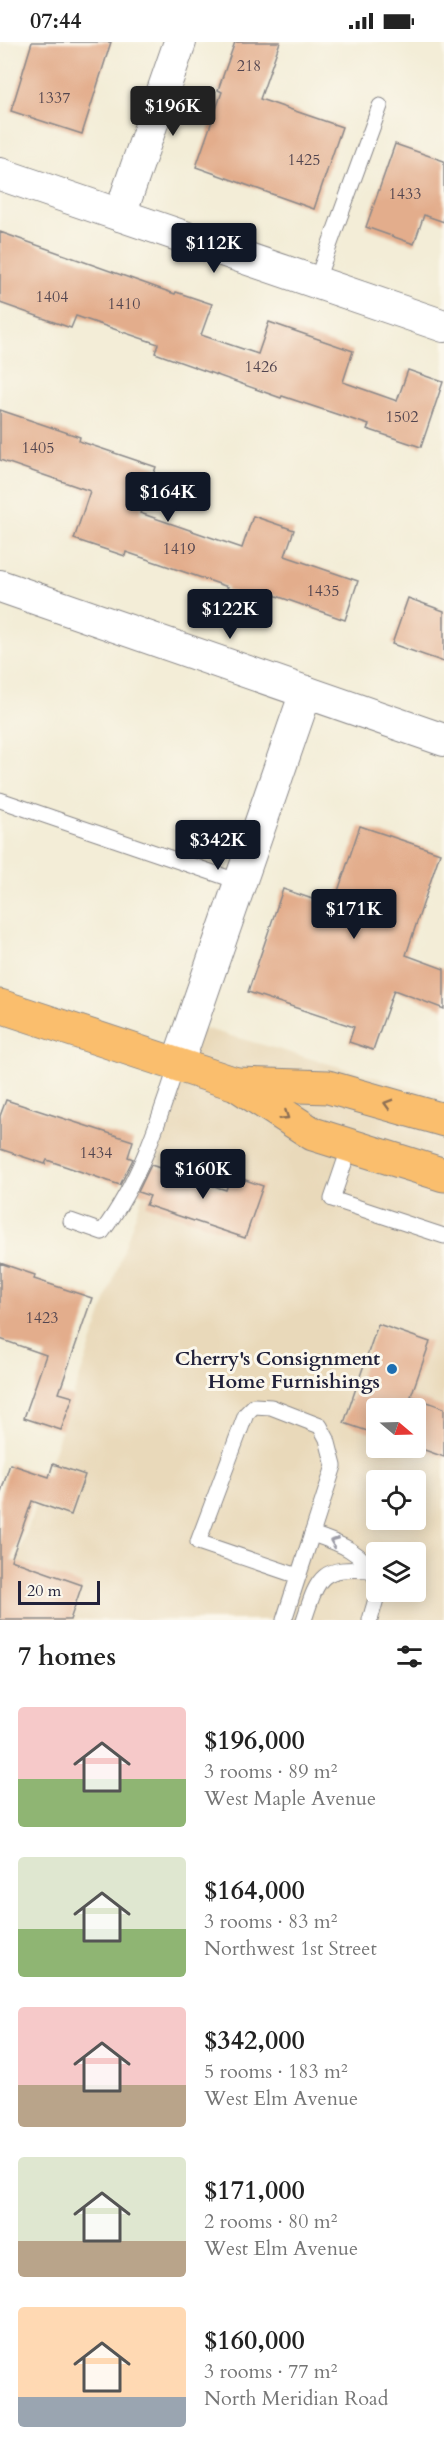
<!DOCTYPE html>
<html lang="en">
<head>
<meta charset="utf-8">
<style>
	:root { --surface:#fff; --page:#f6f6f6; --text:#222; --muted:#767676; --accent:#111827 }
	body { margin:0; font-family:Cardo,serif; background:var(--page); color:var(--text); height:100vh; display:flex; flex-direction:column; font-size:22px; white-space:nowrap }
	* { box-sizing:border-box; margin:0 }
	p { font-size:20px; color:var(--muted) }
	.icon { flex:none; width:33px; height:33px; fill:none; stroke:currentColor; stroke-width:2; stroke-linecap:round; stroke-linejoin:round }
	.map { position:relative; height:1578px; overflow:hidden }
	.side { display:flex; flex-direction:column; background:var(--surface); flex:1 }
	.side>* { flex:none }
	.needle { width:39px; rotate:109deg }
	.controls { position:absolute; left:366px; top:1356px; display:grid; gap:12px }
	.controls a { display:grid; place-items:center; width:60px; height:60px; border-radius:6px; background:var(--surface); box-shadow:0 3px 15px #0003; font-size:30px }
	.scale { position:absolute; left:18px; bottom:15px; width:82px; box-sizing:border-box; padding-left:6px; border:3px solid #22223b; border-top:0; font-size:16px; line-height:21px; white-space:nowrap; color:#22223b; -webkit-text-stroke:4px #fbf7ec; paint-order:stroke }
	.price { position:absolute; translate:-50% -51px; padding:0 14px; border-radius:6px; background:var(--accent); color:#fff; font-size:20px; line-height:39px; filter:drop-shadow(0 2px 3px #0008) }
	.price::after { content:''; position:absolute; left:50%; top:36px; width:18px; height:14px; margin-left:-9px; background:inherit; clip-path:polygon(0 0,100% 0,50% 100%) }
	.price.on { background:#222; color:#fff }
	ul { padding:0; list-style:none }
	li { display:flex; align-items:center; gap:18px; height:150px; padding:0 18px }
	li span { display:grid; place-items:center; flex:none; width:168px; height:120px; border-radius:6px; color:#555 }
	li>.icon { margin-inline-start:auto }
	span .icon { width:72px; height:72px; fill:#fffc; stroke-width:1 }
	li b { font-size:26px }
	h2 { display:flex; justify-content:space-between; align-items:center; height:72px; padding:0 18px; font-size:26px }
	.status { display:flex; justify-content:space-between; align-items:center; height:42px; padding:0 30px; background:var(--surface); direction:ltr }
	.status svg { height:16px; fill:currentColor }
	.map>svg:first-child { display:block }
	.built { fill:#e9d9ba; fill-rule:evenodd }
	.building { fill:#e3ad8c }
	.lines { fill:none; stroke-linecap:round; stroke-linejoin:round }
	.service-casing { stroke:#8a8889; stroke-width:17 }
	.minor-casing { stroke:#8a8889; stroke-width:34 }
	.primary-casing { stroke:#8a8889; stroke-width:35 }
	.service { stroke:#fff; stroke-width:15 }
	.minor { stroke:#fff; stroke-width:32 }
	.primary { stroke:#fabe6d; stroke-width:33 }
	.oneway { stroke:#8e7054 }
	.oneway2 { stroke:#9c9ca7 }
	.poi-dot { fill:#1f6fb2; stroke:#fbf7ec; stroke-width:2 }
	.labels { text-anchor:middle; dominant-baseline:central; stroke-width:6; stroke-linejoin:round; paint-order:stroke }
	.number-label { font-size:16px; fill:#52454f }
	.poi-label { font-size:20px; font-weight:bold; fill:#22223b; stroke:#fbf7ec; text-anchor:end }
</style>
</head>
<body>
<div class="status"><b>07:44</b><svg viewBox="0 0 49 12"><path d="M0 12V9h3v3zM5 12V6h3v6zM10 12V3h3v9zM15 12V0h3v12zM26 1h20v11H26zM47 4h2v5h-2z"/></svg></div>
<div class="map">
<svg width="444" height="1578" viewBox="0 0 444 1578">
	<rect width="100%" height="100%" fill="#fbf7ec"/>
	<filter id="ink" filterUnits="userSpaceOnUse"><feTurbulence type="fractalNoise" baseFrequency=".0167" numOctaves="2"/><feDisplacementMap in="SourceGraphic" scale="12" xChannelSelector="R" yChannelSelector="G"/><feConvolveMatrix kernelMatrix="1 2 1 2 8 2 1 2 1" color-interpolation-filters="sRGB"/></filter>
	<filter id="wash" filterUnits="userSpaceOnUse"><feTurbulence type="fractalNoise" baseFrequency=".008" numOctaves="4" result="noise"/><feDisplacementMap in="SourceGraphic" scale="24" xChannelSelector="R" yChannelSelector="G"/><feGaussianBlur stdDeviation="1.35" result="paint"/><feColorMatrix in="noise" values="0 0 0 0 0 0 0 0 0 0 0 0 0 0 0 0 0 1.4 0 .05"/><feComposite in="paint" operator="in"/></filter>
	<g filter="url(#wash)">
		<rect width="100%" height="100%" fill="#f3edd7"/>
		<path class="built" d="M 193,983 L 444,1055 L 444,1578 L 0,1578 L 0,1566 L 171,1071 ZM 376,1366 L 416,1366 L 416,1406 L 376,1406 ZM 376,1438 L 416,1438 L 416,1478 L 376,1478 ZM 376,1510 L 416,1510 L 416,1550 L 376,1550 Z"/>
		<g id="blocks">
			<g class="building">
				<polygon points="32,0 111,0 82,92 11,69"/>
				<polygon points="235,0 280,0 260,57 342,85 314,167 196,125 222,50 218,48"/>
				<polygon points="395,102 444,119 444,180 424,173 414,202 366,185"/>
				<polygon points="0,190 175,252 176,250 212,262 201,293 258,312 269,280 353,309 343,340 397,359 408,328 443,340 421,405 367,387 369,383 282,354 281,356 155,311 158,302 76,274 71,286 0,261"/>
				<polygon points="0,368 80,395 79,399 156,425 140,471 242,506 253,474 294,488 285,514 358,539 345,578 271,552 267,563 226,548 228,545 126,510 125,514 74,497 90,449 0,418"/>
				<polygon points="408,556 444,569 444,620 392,602"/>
				<polygon points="360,784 440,811 406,913 444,927 444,967 394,948 373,1008 349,1000 354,985 248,950 283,847 333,864"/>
				<polygon points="6,1058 133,1099 128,1115 133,1117 120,1143 47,1118 45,1122 0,1107 0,1074"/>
				<polygon points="151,1123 226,1148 231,1133 263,1144 245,1196 146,1163 150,1154 138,1150"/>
				<polygon points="0,1221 35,1233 34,1237 92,1256 59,1351 73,1355 61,1388 24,1376 46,1313 0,1297"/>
				<polygon points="378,1282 430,1300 411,1354 444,1366 444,1415 416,1405 416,1366 376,1366 376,1392 344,1381"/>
				<polygon points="10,1422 49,1435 53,1422 85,1433 71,1473 32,1459 11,1518 82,1543 70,1578 0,1578 0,1453"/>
			</g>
		</g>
	</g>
	<g filter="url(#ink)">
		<use href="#blocks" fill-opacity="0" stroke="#8a8889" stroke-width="1.5"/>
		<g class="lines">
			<g class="service-casing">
				<g id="service">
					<polyline points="316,240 380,64"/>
					<polyline points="0,758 240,840"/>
					<polyline points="350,1104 332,1157 444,1194"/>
					<path d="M 71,1179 L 102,1190 C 139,1141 158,1081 177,1023"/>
					<path d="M 298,1534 L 198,1500 L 246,1372 L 254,1364 L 271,1365 L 320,1384 L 327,1397 L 334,1424 L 312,1492 C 339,1501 364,1510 376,1537"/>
					<polyline points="284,1578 312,1492"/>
					<path d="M 304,1578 C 319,1532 321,1525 372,1528"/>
					<polyline points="370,1578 378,1550"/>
				</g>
			</g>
			<g class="minor-casing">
				<g id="minor">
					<polyline points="0,132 444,284"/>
					<polyline points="120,173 180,0"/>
					<polyline points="0,544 444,698"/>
					<polyline points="177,1023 306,650"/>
				</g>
			</g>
			<g class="primary-casing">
				<g id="primary">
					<polyline points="0,964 236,1042 313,1092 444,1133"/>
					<polyline points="237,1042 328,1045 444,1078"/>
				</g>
			</g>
			<use href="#service" class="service"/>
			<use href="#minor" class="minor"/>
			<use href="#primary" class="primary"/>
		</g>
		<defs><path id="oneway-chevron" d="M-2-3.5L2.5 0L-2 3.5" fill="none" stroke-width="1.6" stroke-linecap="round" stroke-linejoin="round" transform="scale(1.5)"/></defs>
		<g class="oneway">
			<use href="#oneway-chevron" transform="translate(388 1062) rotate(-164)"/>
			<use href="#oneway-chevron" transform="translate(285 1074) rotate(33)"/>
		</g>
		<use class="oneway2" href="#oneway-chevron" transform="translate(334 1500) rotate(-158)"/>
	</g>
	<circle class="poi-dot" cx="392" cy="1327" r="6"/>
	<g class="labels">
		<g class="number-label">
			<text x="249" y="24">218</text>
			<text x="54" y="56">1337</text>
			<text x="304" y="118">1425</text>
			<text x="405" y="152">1433</text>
			<text x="52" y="255">1404</text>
			<text x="124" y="262">1410</text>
			<text x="261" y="325">1426</text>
			<text x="402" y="375">1502</text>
			<text x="38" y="406">1405</text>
			<text x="179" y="507">1419</text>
			<text x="323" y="549">1435</text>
			<text x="96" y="1111">1434</text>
			<text x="42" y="1276">1423</text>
		</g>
		<g class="poi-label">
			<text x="380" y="1316">Cherry's Consignment<tspan x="380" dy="23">Home Furnishings</tspan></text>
		</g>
	</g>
</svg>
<div class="controls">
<a><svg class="needle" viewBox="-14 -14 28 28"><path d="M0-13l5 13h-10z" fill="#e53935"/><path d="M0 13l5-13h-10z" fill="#767676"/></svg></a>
<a><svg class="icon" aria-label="locate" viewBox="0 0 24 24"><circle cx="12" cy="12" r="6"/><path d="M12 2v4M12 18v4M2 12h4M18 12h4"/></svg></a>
<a><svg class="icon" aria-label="layers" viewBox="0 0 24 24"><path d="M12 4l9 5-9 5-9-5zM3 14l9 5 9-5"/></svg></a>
</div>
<div class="scale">20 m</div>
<b class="price on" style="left:173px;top:95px">$196K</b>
<b class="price" style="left:214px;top:232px">$112K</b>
<b class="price" style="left:168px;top:481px">$164K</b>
<b class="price" style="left:230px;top:598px">$122K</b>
<b class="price" style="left:218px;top:829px">$342K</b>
<b class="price" style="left:354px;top:898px">$171K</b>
<b class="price" style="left:203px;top:1158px">$160K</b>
</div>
<section class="side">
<h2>7 homes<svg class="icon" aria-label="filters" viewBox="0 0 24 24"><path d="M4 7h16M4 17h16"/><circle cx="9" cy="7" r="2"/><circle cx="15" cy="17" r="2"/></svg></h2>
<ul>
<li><span style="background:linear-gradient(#f6c9c9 60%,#8fb573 0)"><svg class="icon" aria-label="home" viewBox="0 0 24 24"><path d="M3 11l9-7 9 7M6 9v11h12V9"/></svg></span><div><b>$196,000</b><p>3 rooms · 89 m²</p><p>West Maple Avenue</p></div></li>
<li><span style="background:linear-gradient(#dfe7d0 60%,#8fb573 0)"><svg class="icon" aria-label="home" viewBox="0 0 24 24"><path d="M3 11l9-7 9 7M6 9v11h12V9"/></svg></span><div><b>$164,000</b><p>3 rooms · 83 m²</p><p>Northwest 1st Street</p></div></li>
<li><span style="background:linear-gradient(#f6c9c9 65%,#b9a48a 0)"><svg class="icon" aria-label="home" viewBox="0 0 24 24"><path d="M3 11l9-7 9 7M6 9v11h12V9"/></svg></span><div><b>$342,000</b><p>5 rooms · 183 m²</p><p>West Elm Avenue</p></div></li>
<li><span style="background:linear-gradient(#dfe7d0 70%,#b9a48a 0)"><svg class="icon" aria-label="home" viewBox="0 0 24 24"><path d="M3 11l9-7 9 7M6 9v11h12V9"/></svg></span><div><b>$171,000</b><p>2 rooms · 80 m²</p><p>West Elm Avenue</p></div></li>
<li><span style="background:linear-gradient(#ffd9b3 75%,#9aa5b1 0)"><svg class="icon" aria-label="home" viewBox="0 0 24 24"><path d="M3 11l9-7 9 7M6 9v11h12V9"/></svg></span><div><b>$160,000</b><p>3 rooms · 77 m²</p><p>North Meridian Road</p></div></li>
</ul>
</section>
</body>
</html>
